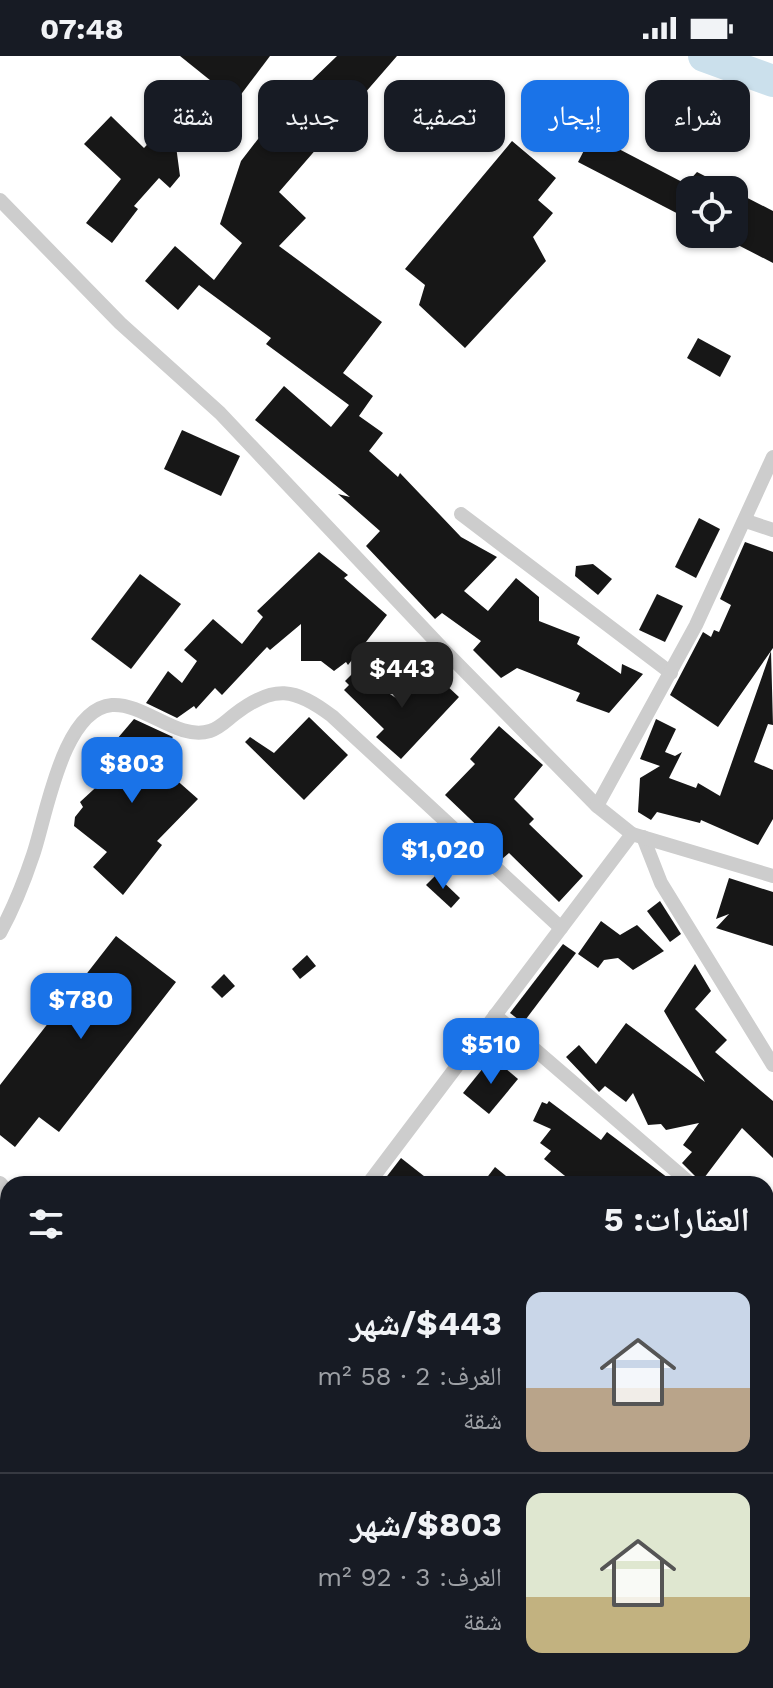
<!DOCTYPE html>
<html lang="ar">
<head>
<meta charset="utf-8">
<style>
	:root { --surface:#171b24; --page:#242831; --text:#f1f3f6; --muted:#9ea1a6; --line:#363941; --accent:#1a73e8 }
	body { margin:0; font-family:"Work Sans","Noto Naskh Arabic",sans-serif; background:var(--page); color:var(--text); direction:rtl; height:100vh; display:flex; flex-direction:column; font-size:30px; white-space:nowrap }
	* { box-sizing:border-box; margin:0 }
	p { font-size:26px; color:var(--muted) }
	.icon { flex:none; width:44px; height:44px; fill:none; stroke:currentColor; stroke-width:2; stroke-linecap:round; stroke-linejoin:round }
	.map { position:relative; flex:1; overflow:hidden; direction:ltr }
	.panel { position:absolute; left:0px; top:1120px; width:774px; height:512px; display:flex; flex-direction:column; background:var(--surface); border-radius:24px 24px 0 0; box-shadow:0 2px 6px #0004; direction:rtl }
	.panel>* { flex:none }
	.top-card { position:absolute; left:24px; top:24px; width:726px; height:72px; direction:rtl; display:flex; gap:16px }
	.controls { position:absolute; left:676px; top:120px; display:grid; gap:16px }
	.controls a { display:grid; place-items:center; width:72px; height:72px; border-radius:16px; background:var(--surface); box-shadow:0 2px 6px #0004; font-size:40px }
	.price { position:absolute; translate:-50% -68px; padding:0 18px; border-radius:16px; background:var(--accent); color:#fff; font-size:26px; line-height:52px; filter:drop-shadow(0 2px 4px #0008) }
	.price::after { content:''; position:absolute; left:50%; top:48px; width:24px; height:18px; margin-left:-12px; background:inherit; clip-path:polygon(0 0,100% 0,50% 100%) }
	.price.active { background:#222; color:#fff }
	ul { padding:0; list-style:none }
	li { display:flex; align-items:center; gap:24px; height:200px; padding:0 24px }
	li+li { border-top:2px solid var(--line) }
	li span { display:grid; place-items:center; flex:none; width:224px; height:160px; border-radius:16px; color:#555 }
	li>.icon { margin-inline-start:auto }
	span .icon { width:96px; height:96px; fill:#fffc; stroke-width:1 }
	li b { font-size:34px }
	h2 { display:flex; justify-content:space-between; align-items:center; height:96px; padding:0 24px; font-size:34px }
	.chip { padding:0 28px; border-radius:16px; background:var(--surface); box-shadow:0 2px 6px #0004; font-size:28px; line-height:72px }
	.chip.active { background:var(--accent); color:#fff }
	.status { display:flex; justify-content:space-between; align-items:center; height:56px; padding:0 40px; background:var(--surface); direction:ltr }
	.status svg { height:22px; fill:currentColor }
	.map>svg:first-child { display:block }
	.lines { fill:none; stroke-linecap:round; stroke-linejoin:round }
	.river { stroke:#cbe0ec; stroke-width:32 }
	.building { fill:#171717 }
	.minor { stroke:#cdcdcd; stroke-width:14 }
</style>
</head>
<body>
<div class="status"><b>07:48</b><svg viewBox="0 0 49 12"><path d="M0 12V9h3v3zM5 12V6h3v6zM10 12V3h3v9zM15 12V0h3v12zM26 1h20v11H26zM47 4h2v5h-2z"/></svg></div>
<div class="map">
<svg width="773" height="1632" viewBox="0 0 773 1632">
	<rect width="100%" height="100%" fill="#fff"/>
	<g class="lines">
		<polyline class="river" points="704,0 773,25"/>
	</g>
	<g class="building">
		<polygon points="180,0 270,0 236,45"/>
		<polygon points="337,0 397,0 279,136 306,162 279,190 382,266 343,317 373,340 359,360 383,377 369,395 398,421 400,417 461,481 497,501 464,535 488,555 516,522 539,541 539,565 580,581 577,588 621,618 622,608 643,618 609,657 576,645 580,637 517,612 501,622 473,594 481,585 442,557 435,563 366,490 380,475 338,438 350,441 255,364 284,330 331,371 349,349 266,288 271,282 199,229 178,254 145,225 175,190 214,224 242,187 220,168 241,105 278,57"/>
		<polygon points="446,36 457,45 445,58 435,48"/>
		<polygon points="191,42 219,67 197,95 174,75 180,120 170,132 159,122 134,150 138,153 112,187 86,167 121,123 84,88 111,60 144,92"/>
		<polygon points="592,79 686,128 697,116 732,134 690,134 690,164 578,106"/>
		<polygon points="512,85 556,122 538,144 553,157 533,181 546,205 465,292 419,249 425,229 405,213"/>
		<polygon points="734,135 773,155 773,207 734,187"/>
		<polygon points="698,282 731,300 720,321 687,302"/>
		<polygon points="182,374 240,400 221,440 164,413"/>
		<polygon points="699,462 720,473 696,522 675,511"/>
		<polygon points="745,486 773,496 773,592 718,671 670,639 703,576 711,581 714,574 719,576 731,549 720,543"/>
		<polygon points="319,496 348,519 344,522 387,559 348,609 346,606 334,615 321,605 301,605 301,568 270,594 267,591 222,639 215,632 196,653 194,650 177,662 146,647 168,615 182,627 197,605 184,594 213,563 242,588 263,561 257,555"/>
		<polygon points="593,508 612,523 598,539 575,520 576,510"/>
		<polygon points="140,518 181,548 131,613 91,583"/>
		<polygon points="657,538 683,550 665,586 639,574"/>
		<polygon points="771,595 773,669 768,668 754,706 773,714 773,763 758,789 701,764 700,767 657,756 651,764 638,756 640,722 660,710 640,703 656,663 676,673 665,696 675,700 682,696 669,722 696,732 698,727 720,740"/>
		<polygon points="355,615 402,646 432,616 459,641 401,703 376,681 384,673 344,634 349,629 345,625"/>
		<polygon points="309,661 348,699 304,744 245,686 250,681 274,697"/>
		<polygon points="134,663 173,681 155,701 159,703 156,706 198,743 157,785 162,789 123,839 93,811 107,796 74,770 75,761 83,751 80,746 106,722 94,710"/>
		<polygon points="499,670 543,709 514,743 534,763 529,768 583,820 559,846 509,797 502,803 486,789 491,783 445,739 475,708 470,703"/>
		<polygon points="436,819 460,842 451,852 426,829"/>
		<polygon points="729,822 773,836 773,890 716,872 729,858 716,863"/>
		<polygon points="660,845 681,878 670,886 647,855"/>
		<polygon points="601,865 620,879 637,869 664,895 633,914 618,902 604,904 598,912 578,898"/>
		<polygon points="116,880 176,926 59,1076 39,1061 15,1091 0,1079 0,1029"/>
		<polygon points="563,888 576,897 523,967 510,957"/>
		<polygon points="307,899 316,910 300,923 292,913"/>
		<polygon points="695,908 711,935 695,953 727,984 715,996 773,1045 773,1102 742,1072 701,1126 682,1107 692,1096 683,1089 699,1067 666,1074 661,1068 648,1069 633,1037 626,1046 605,1030 599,1036 566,1001 579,989 596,1008 626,967 705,1026 664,955"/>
		<polygon points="224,918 235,930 222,942 211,931"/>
		<polygon points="492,1001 518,1023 489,1058 463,1037"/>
		<polygon points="549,1045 601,1084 607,1076 676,1128 575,1128 544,1103 551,1095 540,1087 551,1073 533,1065 542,1046 547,1048"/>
		<polygon points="401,1102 434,1128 381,1128"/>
		<polygon points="495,1111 516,1128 482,1128"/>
	</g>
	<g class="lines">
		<g class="minor">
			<polyline points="0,144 120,267 220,357 443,593 597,750 632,778"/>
			<polyline points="461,458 671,617"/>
			<polyline points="746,465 773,474"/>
			<polyline points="597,750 696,569 773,401"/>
			<polyline points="643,781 661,827 773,1009"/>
			<path d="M 0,877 C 13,853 24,826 33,799 C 46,762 62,653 112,649 C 145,647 177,685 210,675 C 220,672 227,664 235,658 C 274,628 295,632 332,660 L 561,872"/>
			<polyline points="495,959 691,1128"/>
			<polyline points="0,1127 8,1136"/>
			<polyline points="368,1128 632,778 773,820"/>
			<polyline points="0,1293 8,1299"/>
			<polyline points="766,1317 773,1321"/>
			<polyline points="766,1419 773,1406"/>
			<polyline points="0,1450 8,1456"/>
			<polyline points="0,1609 8,1599"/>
			<polyline points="766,1611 773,1616"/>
			<polyline points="491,1632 494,1624"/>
			<polyline points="651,1632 655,1624"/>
		</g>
	</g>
</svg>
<div class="controls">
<a><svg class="icon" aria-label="locate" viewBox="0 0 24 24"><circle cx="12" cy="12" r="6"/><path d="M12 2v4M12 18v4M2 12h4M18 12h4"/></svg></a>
</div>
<b class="price active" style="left:402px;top:654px">$443</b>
<b class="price" style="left:132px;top:749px">$803</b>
<b class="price" style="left:443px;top:835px">$1,020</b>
<b class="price" style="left:81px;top:985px">$780</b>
<b class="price" style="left:491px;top:1030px">$510</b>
<div class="top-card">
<a class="chip">شراء</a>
<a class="chip active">إيجار</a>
<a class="chip">تصفية</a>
<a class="chip">جديد</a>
<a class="chip">شقة</a>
</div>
<section class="panel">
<h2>العقارات: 5<svg class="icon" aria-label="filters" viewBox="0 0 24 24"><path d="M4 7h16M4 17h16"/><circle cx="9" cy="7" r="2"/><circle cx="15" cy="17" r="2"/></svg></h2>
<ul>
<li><span style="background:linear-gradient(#c9d6e8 60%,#b9a48a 0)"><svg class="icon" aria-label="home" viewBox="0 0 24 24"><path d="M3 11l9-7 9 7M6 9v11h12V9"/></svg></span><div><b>$443/شهر</b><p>الغرف: 2 · 58 m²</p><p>شقة</p></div></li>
<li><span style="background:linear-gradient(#dfe7d0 65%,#c2b280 0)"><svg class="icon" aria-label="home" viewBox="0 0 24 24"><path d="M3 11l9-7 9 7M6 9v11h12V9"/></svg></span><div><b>$803/شهر</b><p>الغرف: 3 · 92 m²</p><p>شقة</p></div></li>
</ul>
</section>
</div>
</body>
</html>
